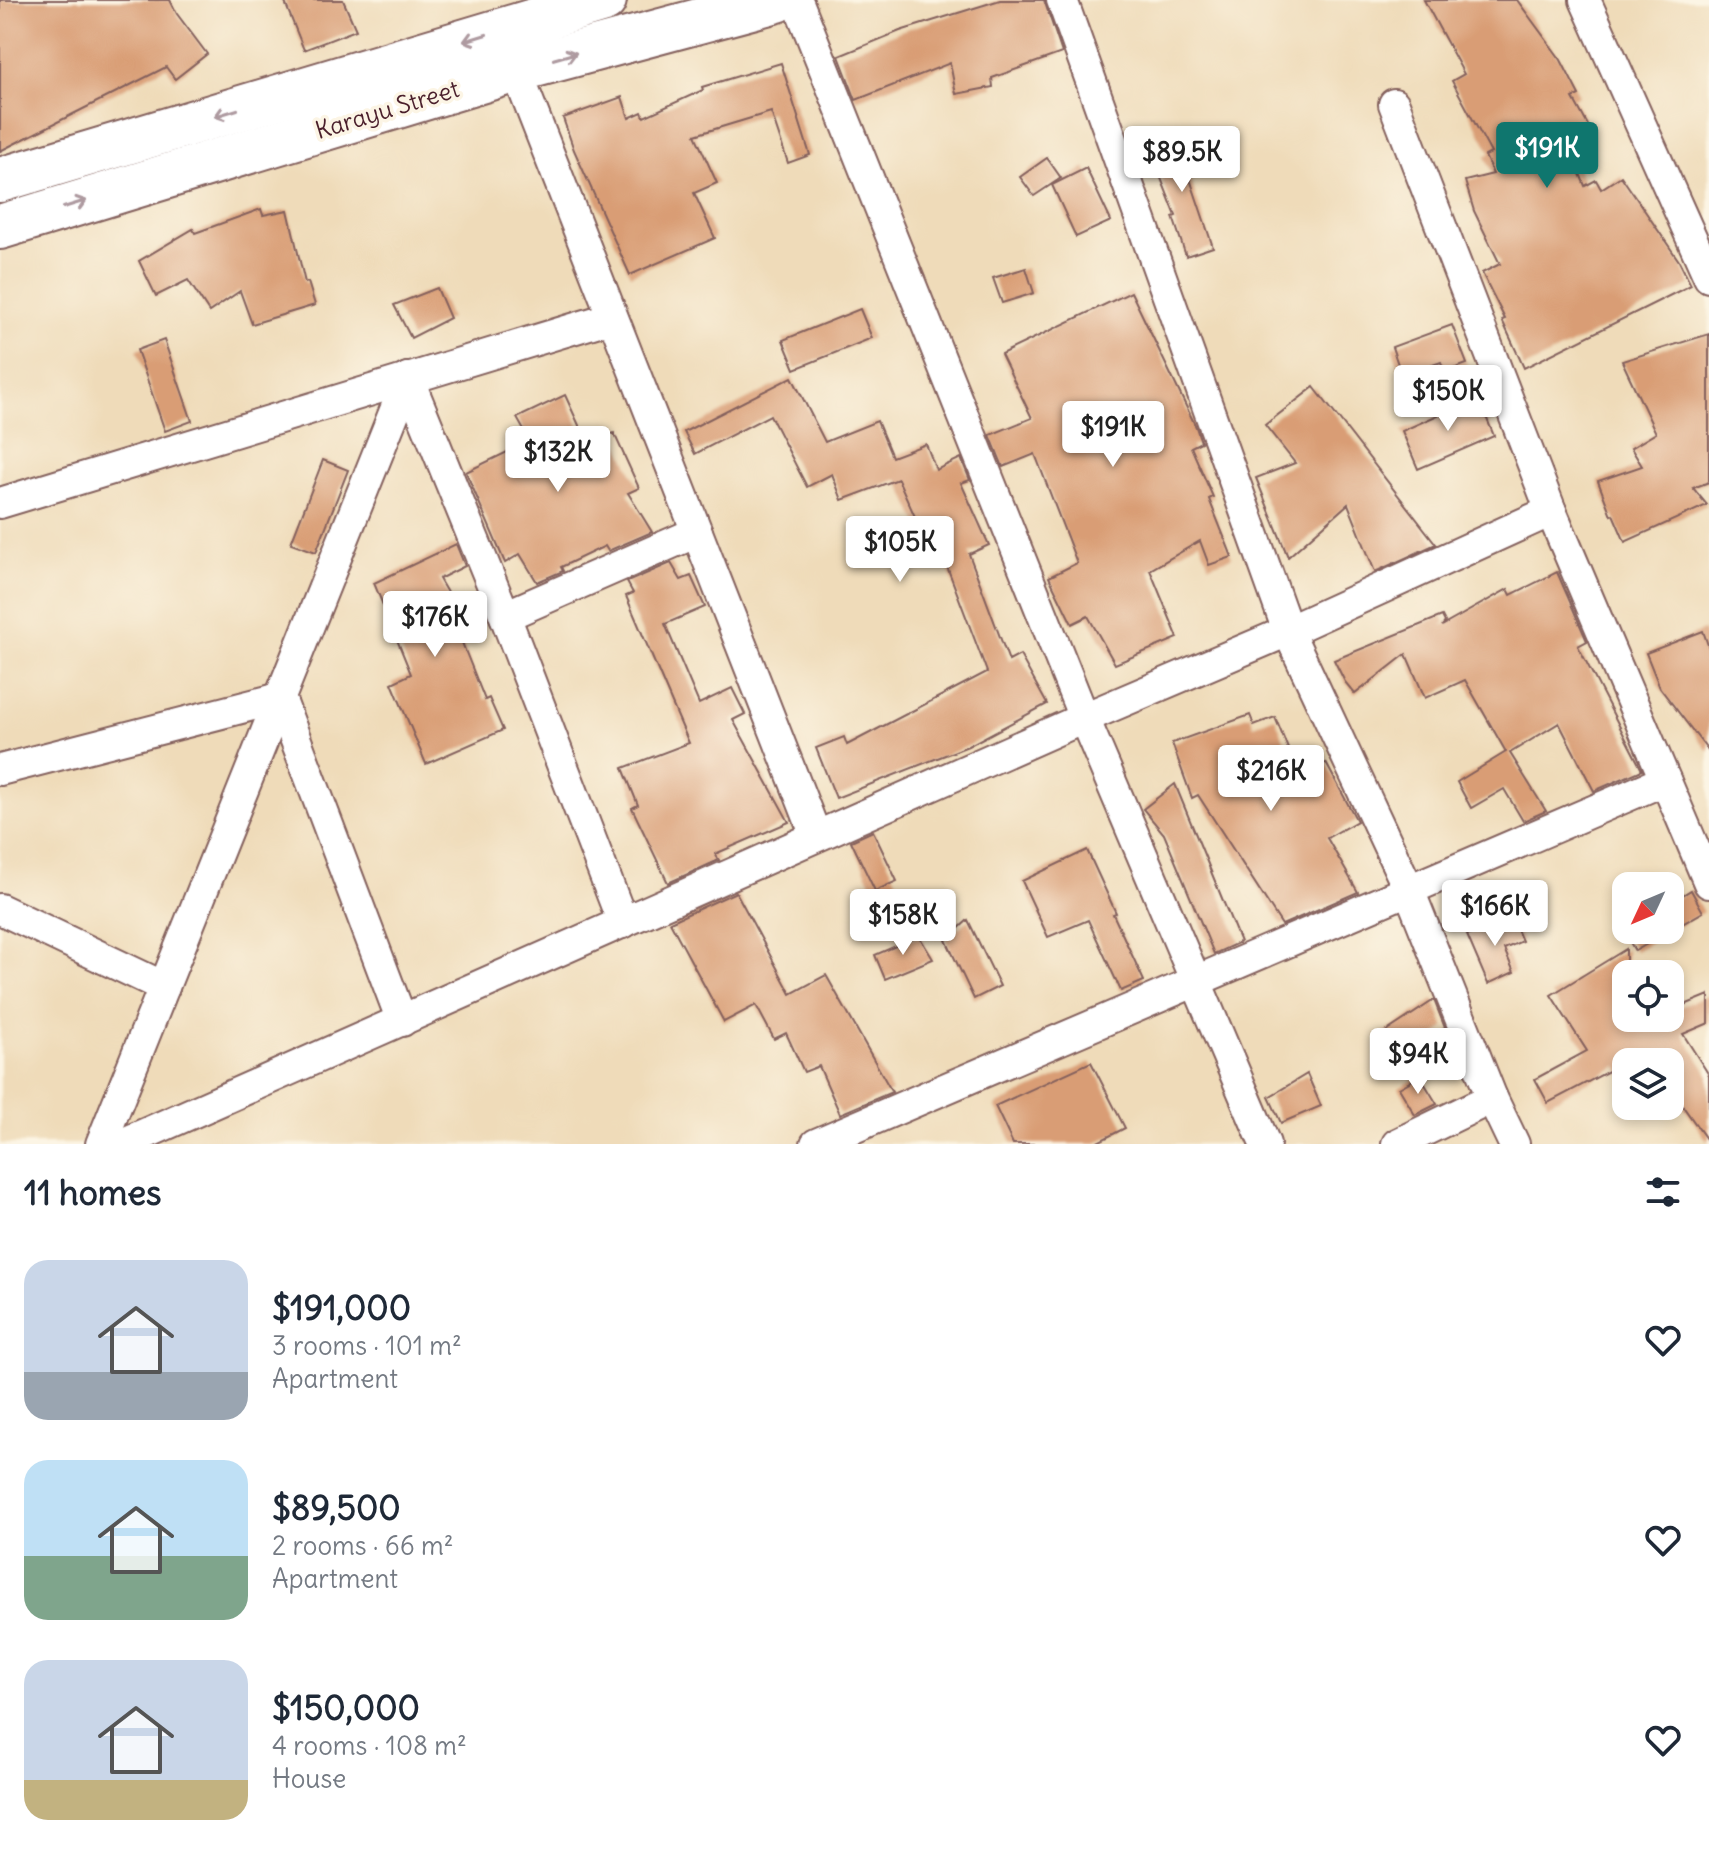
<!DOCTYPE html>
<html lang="en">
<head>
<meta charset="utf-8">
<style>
	:root { --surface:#fff; --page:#f2f2f3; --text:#1f2937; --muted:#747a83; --accent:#0f766e }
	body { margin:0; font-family:Delius,sans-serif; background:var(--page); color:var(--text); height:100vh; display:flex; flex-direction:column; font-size:30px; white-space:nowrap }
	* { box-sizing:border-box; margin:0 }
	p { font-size:26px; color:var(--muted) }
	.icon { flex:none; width:44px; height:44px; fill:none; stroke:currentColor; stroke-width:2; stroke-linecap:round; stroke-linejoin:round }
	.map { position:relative; height:1144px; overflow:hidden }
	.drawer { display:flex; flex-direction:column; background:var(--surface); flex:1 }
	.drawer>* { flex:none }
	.needle { width:52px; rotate:226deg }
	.controls { position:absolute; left:1612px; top:872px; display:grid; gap:16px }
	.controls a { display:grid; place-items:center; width:72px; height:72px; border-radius:16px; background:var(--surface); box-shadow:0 4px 12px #0003; font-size:40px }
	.price { position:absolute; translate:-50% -68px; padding:0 18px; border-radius:8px; background:#fff; color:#222; font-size:26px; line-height:52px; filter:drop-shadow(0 2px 4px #0008) }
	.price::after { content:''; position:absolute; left:50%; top:48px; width:24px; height:18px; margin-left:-12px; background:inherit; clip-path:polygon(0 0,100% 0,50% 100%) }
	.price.active { background:var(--accent); color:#fff }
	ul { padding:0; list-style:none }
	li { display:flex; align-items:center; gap:24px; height:200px; padding:0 24px }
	li span { display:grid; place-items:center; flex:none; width:224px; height:160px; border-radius:24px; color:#555 }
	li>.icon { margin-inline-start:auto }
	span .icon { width:96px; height:96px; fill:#fffc; stroke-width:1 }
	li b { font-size:34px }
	h2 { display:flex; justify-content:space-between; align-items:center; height:96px; padding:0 24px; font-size:34px }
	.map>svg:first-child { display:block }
	.building { fill:#d99d75 }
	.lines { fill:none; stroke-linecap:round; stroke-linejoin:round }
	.street-casing { stroke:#84615d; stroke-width:34 }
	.secondary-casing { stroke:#84615d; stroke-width:48 }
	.street { stroke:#fff; stroke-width:30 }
	.secondary { stroke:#fff; stroke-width:44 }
	.oneway { stroke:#ae9aa0 }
	.labels { text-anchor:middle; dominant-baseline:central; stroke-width:7; stroke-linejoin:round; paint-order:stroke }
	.street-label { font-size:24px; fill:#4a1f2b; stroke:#fcf5e5 }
</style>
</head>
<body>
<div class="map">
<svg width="1709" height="1144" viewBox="0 0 1709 1144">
	<rect width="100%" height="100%" fill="#fcf5e5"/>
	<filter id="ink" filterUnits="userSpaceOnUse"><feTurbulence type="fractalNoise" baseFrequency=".0125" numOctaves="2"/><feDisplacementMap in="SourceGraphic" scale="16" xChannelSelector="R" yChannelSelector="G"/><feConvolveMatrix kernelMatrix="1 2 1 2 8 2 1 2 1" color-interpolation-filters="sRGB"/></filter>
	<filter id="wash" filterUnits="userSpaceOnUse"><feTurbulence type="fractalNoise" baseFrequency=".006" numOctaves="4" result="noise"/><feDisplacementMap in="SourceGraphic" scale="32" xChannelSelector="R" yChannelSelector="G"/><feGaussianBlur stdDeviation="1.8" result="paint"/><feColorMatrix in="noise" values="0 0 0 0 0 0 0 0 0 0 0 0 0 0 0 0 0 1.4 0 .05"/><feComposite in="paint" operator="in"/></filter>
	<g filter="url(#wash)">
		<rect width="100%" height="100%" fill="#efdbb9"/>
		<g id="blocks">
			<g class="building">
				<polygon points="0,0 170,0 177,14 207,54 175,79 166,67 0,151"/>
				<polygon points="284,0 343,0 356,30 304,50"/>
				<polygon points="1000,0 1044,0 1062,53 992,78 993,87 956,94 950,63 856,100 839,56 900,31"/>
				<polygon points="1424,0 1517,0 1561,60 1579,95 1573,98 1590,129 1567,142 1585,186 1596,180 1601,189 1621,176 1679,261 1691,285 1524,368 1502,320 1505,319 1482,273 1500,264 1474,211 1465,181 1493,174 1485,156 1491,153 1452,81 1464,74"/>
				<polygon points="781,63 810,155 788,163 771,112 695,135 717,183 694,193 715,238 630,275 574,150 563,118 622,97 629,118 642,112 644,117 703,90 702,87"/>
				<polygon points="1181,136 1194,170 1188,173 1213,247 1186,256 1173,217 1176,216 1149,148"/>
				<polygon points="1047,158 1061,178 1034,196 1020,177"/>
				<polygon points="1086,168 1111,221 1076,237 1052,185"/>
				<polygon points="261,209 263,215 288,210 305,283 308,282 315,305 252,324 240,291 209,312 188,280 156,296 139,261 193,229 195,233"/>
				<polygon points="1026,268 1034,293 1002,303 993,278"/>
				<polygon points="437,288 450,318 411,338 394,305"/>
				<polygon points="1131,292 1196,427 1201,442 1191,447 1213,497 1209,499 1232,557 1209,565 1200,541 1150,570 1178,638 1115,664 1088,616 1072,624 1049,577 1077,563 1035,454 1003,467 990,435 1032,418 1001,354"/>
				<polygon points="860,309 872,338 795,369 783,340"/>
				<polygon points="1452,325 1467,364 1445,372 1441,362 1402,376 1392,347"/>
				<polygon points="1709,334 1709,482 1693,488 1707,505 1625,542 1613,514 1611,515 1598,481 1642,466 1631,448 1656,433 1622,361"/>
				<polygon points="164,340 192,421 165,431 137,350"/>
				<polygon points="792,377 825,442 877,421 892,457 926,444 936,470 961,458 970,480 961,483 989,545 969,554 1009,661 1020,655 1047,704 968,746 836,798 816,748 844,737 847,745 987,672 946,564 938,568 898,479 842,500 832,474 807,487 770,415 695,454 684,432"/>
				<polygon points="1314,387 1436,544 1375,572 1348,504 1288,557 1256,478 1295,463 1265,425"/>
				<polygon points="565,395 588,445 614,433 639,488 628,493 652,532 608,551 605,546 561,567 563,571 537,582 520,554 505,563 466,472 530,441 517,418"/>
				<polygon points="1478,397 1494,436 1418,469 1402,431"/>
				<polygon points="323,460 348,470 316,552 291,543"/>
				<polygon points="456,544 465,566 439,579 463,620 455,625 485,700 489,698 503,730 426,764 392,683 411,674 374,583"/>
				<polygon points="671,563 681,580 691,576 705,607 665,624 699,704 732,688 745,714 733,720 789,822 715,854 719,860 668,883 632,808 638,805 623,768 689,743 626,596 633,593 627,582"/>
				<polygon points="1557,572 1587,641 1578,646 1642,770 1594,791 1559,723 1510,753 1546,811 1523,821 1504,789 1471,808 1457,782 1506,752 1465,680 1425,698 1406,654 1355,694 1345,682 1334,660 1442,616 1445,622 1442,626 1508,589 1511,595"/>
				<polygon points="1703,631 1709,648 1709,752 1660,688 1646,653"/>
				<polygon points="1250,715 1254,725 1275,717 1300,778 1326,763 1357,821 1327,838 1358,892 1282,925 1198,795 1192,798 1172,743"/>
				<polygon points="1175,784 1240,942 1214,954 1164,834 1143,809"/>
				<polygon points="873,831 897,881 875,891 851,841"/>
				<polygon points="1087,850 1116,913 1113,914 1144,981 1121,991 1088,920 1048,937 1022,881"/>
				<polygon points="1691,890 1703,912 1635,951 1623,930 1670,930 1670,903"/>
				<polygon points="736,892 791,994 826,975 892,1092 840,1114 819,1066 804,1072 786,1033 774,1039 756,1005 724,1022 670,922"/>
				<polygon points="1511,916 1522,941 1504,949 1514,972 1488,984 1467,935"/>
				<polygon points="968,920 1000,986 974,999 946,940"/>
				<polygon points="919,936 933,959 885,979 875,955"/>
				<polygon points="1626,949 1626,1030 1654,1018 1670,1018 1670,1011 1709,995 1709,1023 1683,1034 1709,1075 1709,1143 1677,1098 1674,1099 1670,1097 1670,1062 1626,1062 1626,1083 1618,1066 1548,1103 1535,1079 1587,1051 1551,995"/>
				<polygon points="1434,1000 1445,1028 1436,1034 1445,1048 1402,1075 1378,1037"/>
				<polygon points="1091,1062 1125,1128 1094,1144 1013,1144 995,1106"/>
				<polygon points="1307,1074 1321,1106 1281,1123 1269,1097"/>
				<polygon points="1420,1076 1437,1104 1415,1115 1399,1088"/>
			</g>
		</g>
	</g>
	<g filter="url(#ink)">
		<use href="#blocks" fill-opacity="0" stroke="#84615d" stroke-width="2"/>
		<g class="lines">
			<g class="street-casing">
				<g id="street">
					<polyline points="797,0 1084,718 1265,1144"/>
					<polyline points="1062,0 1288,631 1409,890 1492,1098 1514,1144"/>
					<polyline points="1585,0 1709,277"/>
					<polyline points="516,70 816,836"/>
					<polyline points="1394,104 1551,511 1709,883"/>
					<polyline points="408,378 505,616 623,923"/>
					<polyline points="0,503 612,317"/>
					<polyline points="505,616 697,532"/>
					<polyline points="0,770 280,698 402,1021"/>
					<polyline points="0,909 164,987"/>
					<polyline points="101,1144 408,378"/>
					<polyline points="122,1144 1084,718 1288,631 1551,511"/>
					<polyline points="816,1144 1665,780"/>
					<polyline points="1397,1144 1492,1098"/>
				</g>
			</g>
			<g class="secondary-casing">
				<g id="secondary">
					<polyline points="0,180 604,0"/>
					<polyline points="0,227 516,70 777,0"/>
				</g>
			</g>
			<use href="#street" class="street"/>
			<use href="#secondary" class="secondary"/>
		</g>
		<defs><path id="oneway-shaft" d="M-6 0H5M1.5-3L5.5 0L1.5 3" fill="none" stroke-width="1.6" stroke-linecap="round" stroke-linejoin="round" transform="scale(2)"/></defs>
		<g class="oneway">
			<use href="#oneway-shaft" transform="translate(475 38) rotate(163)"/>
			<use href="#oneway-shaft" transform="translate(565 56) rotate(-16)"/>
			<use href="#oneway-shaft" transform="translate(226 113) rotate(163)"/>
			<use href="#oneway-shaft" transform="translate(75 204) rotate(-17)"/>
		</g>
	</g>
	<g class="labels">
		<g class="street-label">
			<text transform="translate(387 109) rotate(-17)">Karayu Street</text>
		</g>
	</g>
</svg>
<div class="controls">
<a><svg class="needle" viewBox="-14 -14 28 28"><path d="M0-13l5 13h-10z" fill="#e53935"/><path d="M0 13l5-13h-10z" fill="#747a83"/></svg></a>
<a><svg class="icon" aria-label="locate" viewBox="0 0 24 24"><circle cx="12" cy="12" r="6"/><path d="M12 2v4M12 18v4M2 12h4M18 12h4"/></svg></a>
<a><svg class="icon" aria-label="layers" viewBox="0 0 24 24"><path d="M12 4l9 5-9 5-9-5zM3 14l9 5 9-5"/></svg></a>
</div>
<b class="price active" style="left:1547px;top:190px">$191K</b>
<b class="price" style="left:1182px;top:194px">$89.5K</b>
<b class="price" style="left:1448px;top:433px">$150K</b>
<b class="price" style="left:1113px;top:469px">$191K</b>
<b class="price" style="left:558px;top:494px">$132K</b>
<b class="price" style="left:900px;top:584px">$105K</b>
<b class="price" style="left:435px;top:659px">$176K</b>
<b class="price" style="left:1271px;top:813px">$216K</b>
<b class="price" style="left:1495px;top:948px">$166K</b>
<b class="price" style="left:903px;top:957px">$158K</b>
<b class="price" style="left:1418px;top:1096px">$94K</b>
</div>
<section class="drawer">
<h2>11 homes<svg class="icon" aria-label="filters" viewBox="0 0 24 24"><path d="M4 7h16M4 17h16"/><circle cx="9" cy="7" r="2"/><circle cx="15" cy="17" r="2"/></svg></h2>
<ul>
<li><span style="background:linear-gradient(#c9d6e8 70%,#9aa5b1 0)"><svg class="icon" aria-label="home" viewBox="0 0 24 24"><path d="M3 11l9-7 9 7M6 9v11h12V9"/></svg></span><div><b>$191,000</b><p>3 rooms · 101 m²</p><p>Apartment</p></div><svg class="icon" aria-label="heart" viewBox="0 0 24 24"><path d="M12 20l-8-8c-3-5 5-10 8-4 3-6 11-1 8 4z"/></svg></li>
<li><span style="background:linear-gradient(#bfe0f5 60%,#7fa58c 0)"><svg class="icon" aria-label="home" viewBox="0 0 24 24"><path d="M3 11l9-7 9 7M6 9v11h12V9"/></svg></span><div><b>$89,500</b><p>2 rooms · 66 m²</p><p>Apartment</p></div><svg class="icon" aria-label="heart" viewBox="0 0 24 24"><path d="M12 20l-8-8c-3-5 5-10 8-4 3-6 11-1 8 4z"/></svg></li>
<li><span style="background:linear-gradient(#c9d6e8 75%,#c2b280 0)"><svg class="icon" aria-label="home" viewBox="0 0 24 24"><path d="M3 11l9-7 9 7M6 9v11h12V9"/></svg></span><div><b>$150,000</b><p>4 rooms · 108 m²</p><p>House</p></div><svg class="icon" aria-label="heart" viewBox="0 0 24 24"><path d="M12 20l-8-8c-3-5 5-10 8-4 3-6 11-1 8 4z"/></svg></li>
</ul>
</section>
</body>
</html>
